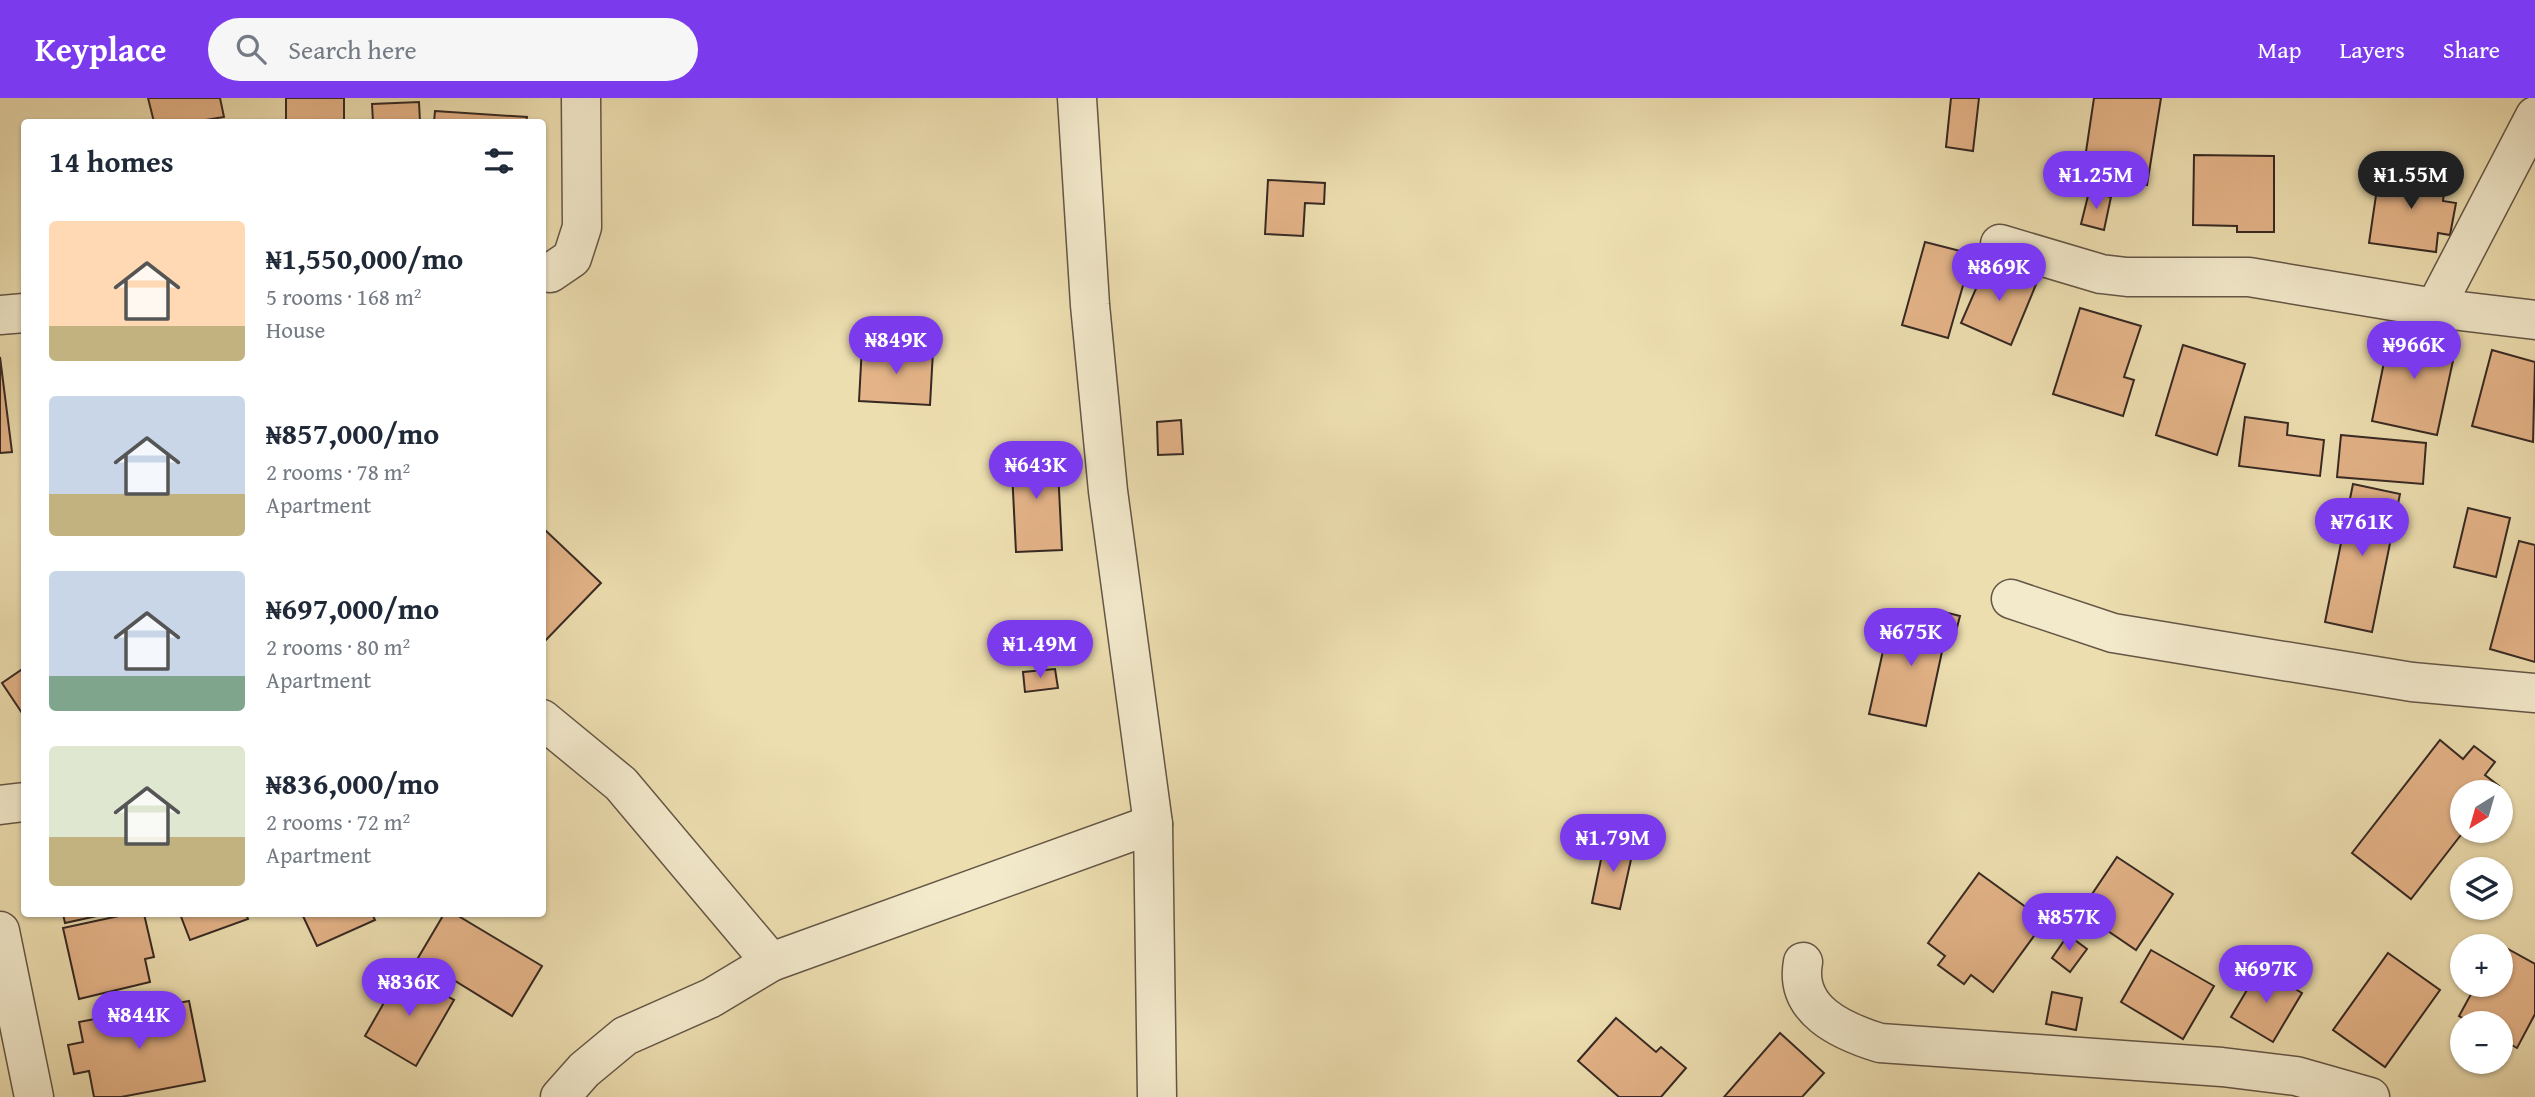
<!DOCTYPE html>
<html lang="en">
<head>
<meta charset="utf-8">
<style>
	:root { --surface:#fff; --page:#f6f6f7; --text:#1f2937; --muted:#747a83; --accent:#7c3aed }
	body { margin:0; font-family:"Gentium Book Plus",serif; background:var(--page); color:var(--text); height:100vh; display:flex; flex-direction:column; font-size:26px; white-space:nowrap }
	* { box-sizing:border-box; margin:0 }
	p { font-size:23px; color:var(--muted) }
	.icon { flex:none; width:38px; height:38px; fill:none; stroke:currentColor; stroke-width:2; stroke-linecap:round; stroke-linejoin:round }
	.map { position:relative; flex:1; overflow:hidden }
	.side { position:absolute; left:21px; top:21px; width:525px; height:798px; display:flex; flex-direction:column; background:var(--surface); border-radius:7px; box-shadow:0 2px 5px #0004 }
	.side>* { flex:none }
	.needle { width:46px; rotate:217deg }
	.fabs { position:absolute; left:2450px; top:682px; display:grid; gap:14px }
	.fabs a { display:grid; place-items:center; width:63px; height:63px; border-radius:50%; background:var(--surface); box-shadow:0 2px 5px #0004; font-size:35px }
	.price { position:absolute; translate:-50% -60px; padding:0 16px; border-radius:24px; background:var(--accent); color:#fff; font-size:23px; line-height:46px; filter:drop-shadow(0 2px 4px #0008) }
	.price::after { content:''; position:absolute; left:50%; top:42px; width:21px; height:16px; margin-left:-10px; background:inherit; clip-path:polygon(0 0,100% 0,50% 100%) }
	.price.selected { background:#222; color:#fff }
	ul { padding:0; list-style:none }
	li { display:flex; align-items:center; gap:21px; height:175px; padding:0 28px }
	li span { display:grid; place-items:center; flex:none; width:196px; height:140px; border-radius:7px; color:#555 }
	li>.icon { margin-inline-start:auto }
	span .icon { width:84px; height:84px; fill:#fffc; stroke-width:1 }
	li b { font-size:30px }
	h2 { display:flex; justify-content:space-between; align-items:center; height:84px; padding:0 28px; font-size:30px }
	header { display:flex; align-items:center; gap:42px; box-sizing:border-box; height:98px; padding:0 35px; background:var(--accent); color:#fff }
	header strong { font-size:33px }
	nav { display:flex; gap:38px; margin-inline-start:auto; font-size:24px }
	.search { width:490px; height:63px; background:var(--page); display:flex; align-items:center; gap:18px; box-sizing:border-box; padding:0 24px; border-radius:38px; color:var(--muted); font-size:26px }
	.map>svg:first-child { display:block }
	.building { fill:#e4b388; stroke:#362923; stroke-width:2 }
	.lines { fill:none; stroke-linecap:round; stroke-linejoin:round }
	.minor-casing { stroke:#645646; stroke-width:41 }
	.minor { stroke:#f3eacc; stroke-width:38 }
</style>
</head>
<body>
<header>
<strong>Keyplace</strong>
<div class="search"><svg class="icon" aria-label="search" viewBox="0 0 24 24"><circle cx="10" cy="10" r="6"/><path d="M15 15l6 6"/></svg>Search here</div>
<nav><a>Map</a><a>Layers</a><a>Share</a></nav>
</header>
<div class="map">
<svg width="2535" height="999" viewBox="0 0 2535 999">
	<rect width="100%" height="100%" fill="#eddeb0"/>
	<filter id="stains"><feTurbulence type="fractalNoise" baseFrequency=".00286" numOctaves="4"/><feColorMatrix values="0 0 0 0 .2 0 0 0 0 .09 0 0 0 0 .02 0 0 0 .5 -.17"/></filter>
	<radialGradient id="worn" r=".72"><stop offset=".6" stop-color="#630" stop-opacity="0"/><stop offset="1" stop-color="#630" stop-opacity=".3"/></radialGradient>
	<g class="building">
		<polygon points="148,0 220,0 224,19 193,24 154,24"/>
		<rect x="286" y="0" width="58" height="24"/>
		<polygon points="1951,0 1979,0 1973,53 1946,49"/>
		<polygon points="2094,0 2161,0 2147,87 2108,80 2110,71 2084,67"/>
		<polygon points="419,4 420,24 373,24 372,6"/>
		<polygon points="435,13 527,19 526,24 434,24"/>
		<polygon points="2194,57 2274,58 2274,134 2237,134 2237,128 2193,127"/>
		<polygon points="2380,70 2446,79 2443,103 2456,105 2450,137 2438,135 2436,154 2369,145"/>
		<polygon points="1268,82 1325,85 1324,106 1305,105 1303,138 1265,136"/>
		<polygon points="2089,94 2111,99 2104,132 2081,126"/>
		<polygon points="1925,144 1972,156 1948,240 1902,227"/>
		<polygon points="1988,163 2037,184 2011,247 1961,225"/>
		<polygon points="2080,210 2141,228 2124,279 2134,282 2123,318 2053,296"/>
		<polygon points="2391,230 2457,244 2437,337 2372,323"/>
		<polygon points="2183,247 2245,266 2217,357 2156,337"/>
		<polygon points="862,248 933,253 930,307 859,303"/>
		<polygon points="2492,252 2535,264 2533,344 2472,328"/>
		<polygon points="0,259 12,354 0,355"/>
		<polygon points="2245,319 2288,325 2287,337 2324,342 2320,378 2239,368"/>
		<polygon points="1181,322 1183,356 1158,357 1157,324"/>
		<polygon points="2341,337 2426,345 2423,386 2337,379"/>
		<polygon points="1057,351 1062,452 1016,454 1011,353"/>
		<polygon points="2353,386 2400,396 2372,534 2325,524"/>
		<polygon points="2468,410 2510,420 2496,479 2454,469"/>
		<polygon points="544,431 601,485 542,546 542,433"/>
		<polygon points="2519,443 2535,447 2535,564 2490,551"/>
		<polygon points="1940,513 1960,518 1955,537 1946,535 1926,628 1869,616 1891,517 1936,527"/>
		<polygon points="24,570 24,618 2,585"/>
		<polygon points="1055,571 1058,590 1025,594 1023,574"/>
		<polygon points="2440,642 2463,661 2474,648 2495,664 2485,677 2499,688 2494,695 2462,695 2464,733 2411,801 2352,755"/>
		<polygon points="1605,742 1634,748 1620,811 1592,805"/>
		<polygon points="2117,759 2173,796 2136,852 2080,814"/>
		<polygon points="1979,775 2045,823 1993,894 1971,877 1964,886 1938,867 1945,858 1928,845"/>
		<polygon points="63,816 106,816 65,825"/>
		<polygon points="128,816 144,816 154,859 145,861 150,884 79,901 63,830"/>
		<polygon points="180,816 246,816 248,821 190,842"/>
		<polygon points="302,816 372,816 375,822 317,848"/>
		<polygon points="444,816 455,816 542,868 512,918 418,860"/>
		<polygon points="2068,837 2087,851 2070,874 2052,860"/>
		<polygon points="2499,846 2535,866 2535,916 2517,950 2501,941 2501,926 2473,926 2459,918 2476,887 2501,887"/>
		<polygon points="2151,852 2214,888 2183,941 2121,904"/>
		<polygon points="2388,855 2440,892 2385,969 2333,932"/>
		<polygon points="2260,870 2302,895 2273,944 2231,919"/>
		<polygon points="402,873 454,902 416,968 365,938"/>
		<polygon points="2052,894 2082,900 2076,932 2046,926"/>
		<polygon points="189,903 205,983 121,999 94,999 89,973 74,976 68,947 83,944 79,924"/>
		<polygon points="1616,920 1656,954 1661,949 1686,970 1661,999 1619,999 1578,963"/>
		<polygon points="1780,935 1824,975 1802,999 1724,999"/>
	</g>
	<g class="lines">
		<g class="minor-casing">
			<g id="minor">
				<polyline points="1077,0 1090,207 1108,393 1153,726 1157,999"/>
				<polyline points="2000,146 2101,176 2127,179 2249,179 2435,210 2535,222"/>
				<polyline points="542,174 550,175 572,160 582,129 581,0"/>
				<polyline points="2435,210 2535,18"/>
				<polyline points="0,217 24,215"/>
				<polyline points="2011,501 2113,535 2412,584 2535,595"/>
				<polyline points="542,621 621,686 771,864"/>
				<polyline points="0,707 24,704"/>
				<polyline points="0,833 34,999"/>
				<path d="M 1803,864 C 1794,912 1841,933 1880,945 L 2222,969 L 2296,978 L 2370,999"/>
				<polyline points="560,999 584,972 625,938 711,900 771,864 1153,726"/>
			</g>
		</g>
		<use href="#minor" class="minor"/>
	</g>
	<rect width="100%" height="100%" filter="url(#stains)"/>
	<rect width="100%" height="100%" fill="url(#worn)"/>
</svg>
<div class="fabs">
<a><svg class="needle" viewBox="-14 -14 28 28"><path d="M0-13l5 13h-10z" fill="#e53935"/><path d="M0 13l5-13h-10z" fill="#747a83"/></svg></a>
<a><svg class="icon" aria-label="layers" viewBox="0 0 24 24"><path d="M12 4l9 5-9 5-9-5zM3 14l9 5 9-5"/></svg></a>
<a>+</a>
<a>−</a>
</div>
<b class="price" style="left:2096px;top:113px">₦1.25M</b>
<b class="price selected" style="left:2411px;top:113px">₦1.55M</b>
<b class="price" style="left:1999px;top:205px">₦869K</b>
<b class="price" style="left:896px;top:278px">₦849K</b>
<b class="price" style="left:2414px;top:283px">₦966K</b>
<b class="price" style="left:1036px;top:403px">₦643K</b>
<b class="price" style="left:2362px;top:460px">₦761K</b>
<b class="price" style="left:1911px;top:570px">₦675K</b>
<b class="price" style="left:1040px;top:582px">₦1.49M</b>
<b class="price" style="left:1613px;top:776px">₦1.79M</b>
<b class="price" style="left:2069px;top:855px">₦857K</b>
<b class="price" style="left:2266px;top:907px">₦697K</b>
<b class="price" style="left:409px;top:920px">₦836K</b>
<b class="price" style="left:139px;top:953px">₦844K</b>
<section class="side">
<h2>14 homes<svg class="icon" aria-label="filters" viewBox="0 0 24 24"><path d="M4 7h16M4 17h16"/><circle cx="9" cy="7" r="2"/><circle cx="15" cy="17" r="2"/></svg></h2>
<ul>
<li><span style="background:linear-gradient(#ffd9b3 75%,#c2b280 0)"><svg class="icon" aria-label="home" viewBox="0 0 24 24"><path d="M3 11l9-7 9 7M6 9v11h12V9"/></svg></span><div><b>₦1,550,000/mo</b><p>5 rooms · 168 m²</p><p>House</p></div></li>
<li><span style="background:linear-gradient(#c9d6e8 70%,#c2b280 0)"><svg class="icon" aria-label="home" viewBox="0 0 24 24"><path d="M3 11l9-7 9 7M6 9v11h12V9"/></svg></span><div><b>₦857,000/mo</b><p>2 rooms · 78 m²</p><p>Apartment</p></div></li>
<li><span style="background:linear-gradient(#c9d6e8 75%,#7fa58c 0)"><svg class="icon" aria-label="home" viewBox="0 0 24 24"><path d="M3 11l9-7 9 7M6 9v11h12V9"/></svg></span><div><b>₦697,000/mo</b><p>2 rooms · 80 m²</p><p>Apartment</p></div></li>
<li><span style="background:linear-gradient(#dfe7d0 65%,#c2b280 0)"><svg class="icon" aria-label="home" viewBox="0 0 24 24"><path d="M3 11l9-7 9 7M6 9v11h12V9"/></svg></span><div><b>₦836,000/mo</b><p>2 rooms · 72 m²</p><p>Apartment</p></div></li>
</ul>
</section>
</div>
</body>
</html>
